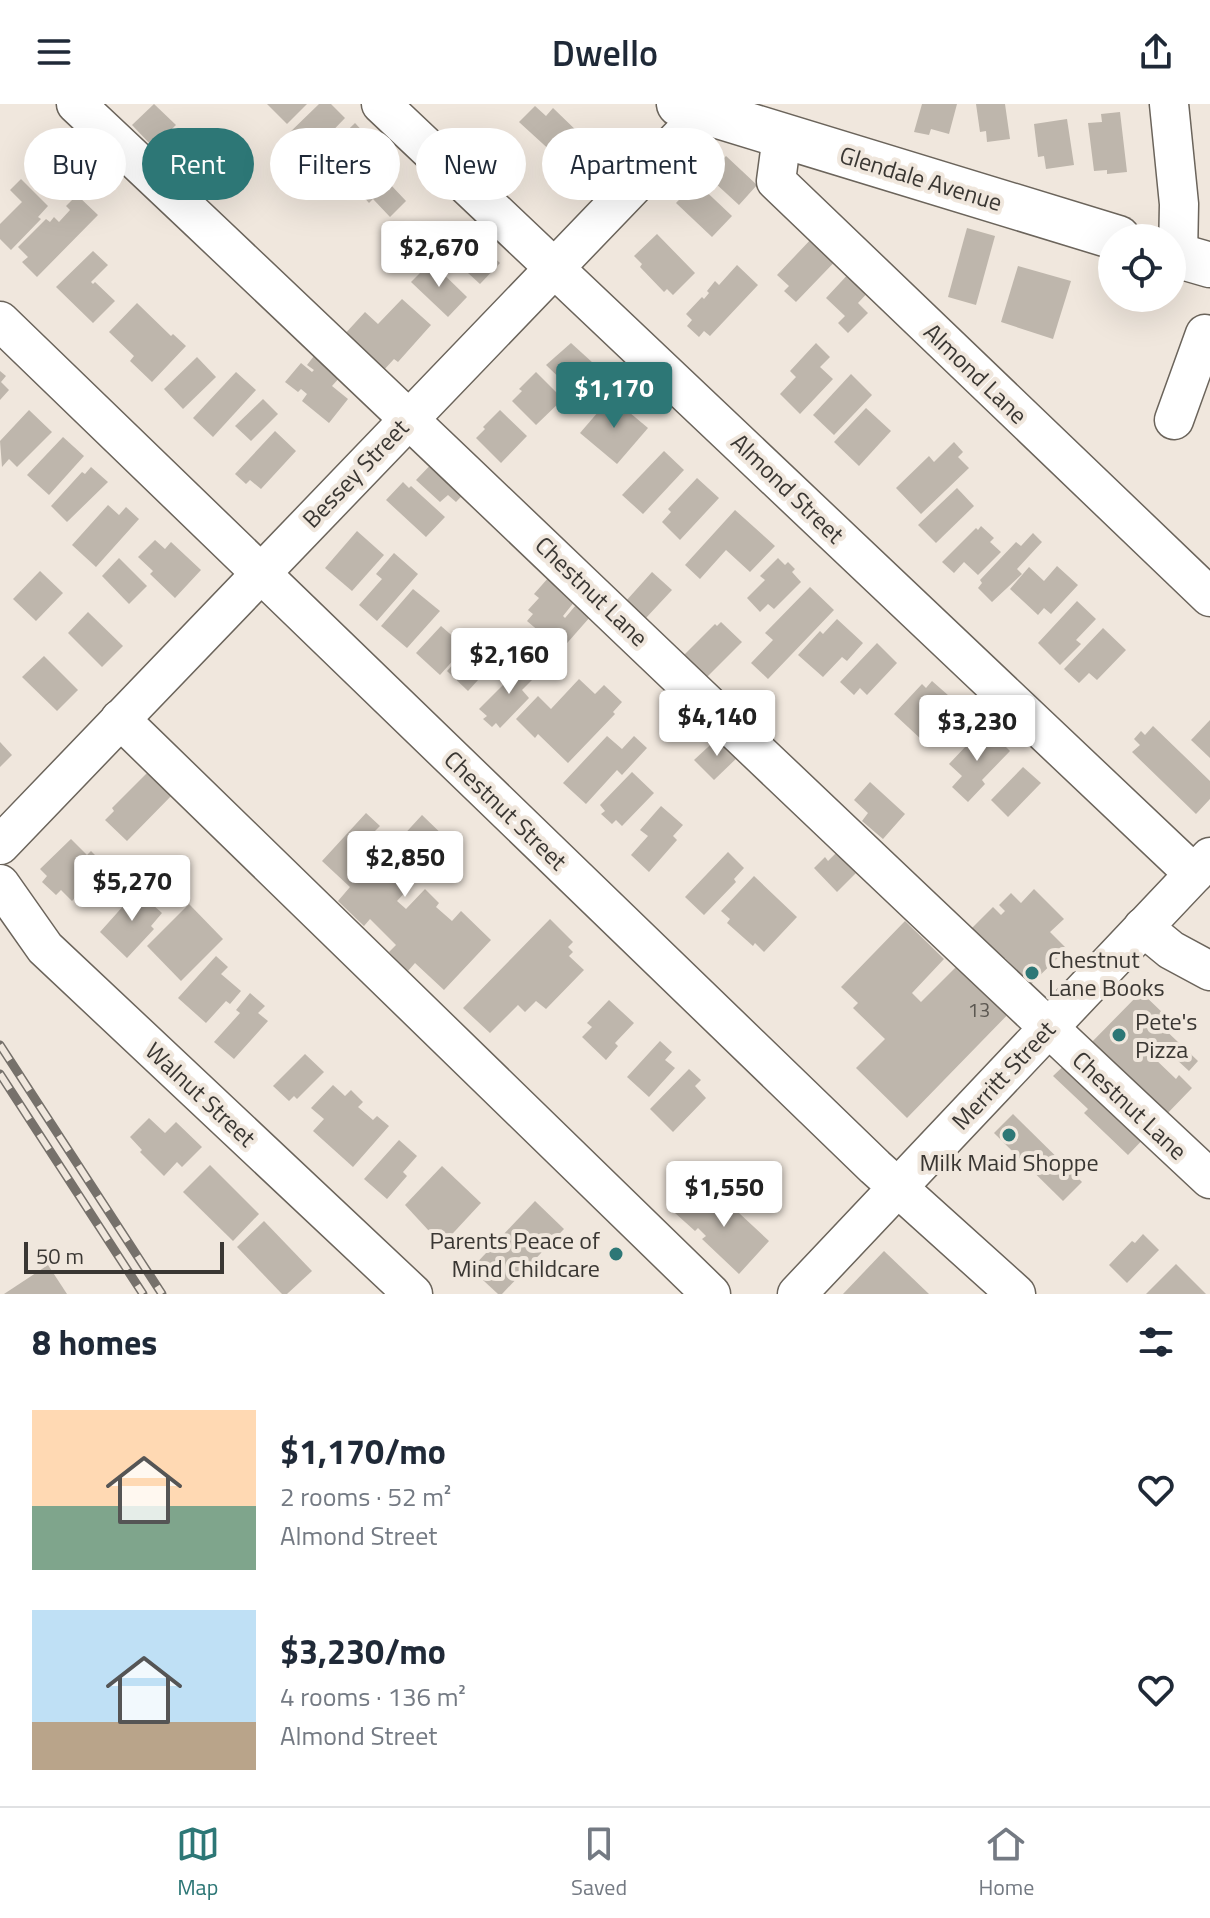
<!DOCTYPE html>
<html lang="en">
<head>
<meta charset="utf-8">
<style>
	:root { --surface:#fff; --page:#f2f2f3; --text:#1f2937; --muted:#747a83; --line:#e0e1e3; --accent:#2d7776 }
	body { margin:0; font-family:"Titillium Web",sans-serif; background:var(--page); color:var(--text); height:100vh; display:flex; flex-direction:column; font-size:30px; white-space:nowrap }
	* { box-sizing:border-box; margin:0 }
	p { font-size:26px; color:var(--muted) }
	.icon { flex:none; width:44px; height:44px; fill:none; stroke:currentColor; stroke-width:2; stroke-linecap:round; stroke-linejoin:round }
	.map { position:relative; height:1190px; overflow:hidden }
	.sheet { display:flex; flex-direction:column; background:var(--surface); flex:1 }
	.sheet>* { flex:none }
	.banner { position:absolute; left:24px; top:24px; width:800px; height:72px; display:flex; gap:16px }
	.fabs { position:absolute; left:1098px; top:120px; display:grid; gap:16px }
	.fabs a { display:grid; place-items:center; width:88px; height:88px; border-radius:50%; background:var(--surface); box-shadow:0 8px 32px #0002; font-size:40px }
	.scale { position:absolute; left:24px; bottom:20px; width:200px; box-sizing:border-box; padding-left:8px; border:4px solid #3a3733; border-top:0; font-size:22px; line-height:28px; white-space:nowrap; color:#3a3733; -webkit-text-stroke:6px #f0e7dd; paint-order:stroke }
	.price { position:absolute; translate:-50% -68px; padding:0 18px; border-radius:8px; background:#fff; color:#222; font-size:26px; line-height:52px; filter:drop-shadow(0 2px 4px #0008) }
	.price::after { content:''; position:absolute; left:50%; top:48px; width:24px; height:18px; margin-left:-12px; background:inherit; clip-path:polygon(0 0,100% 0,50% 100%) }
	.price.active { background:var(--accent); color:#fff }
	ul { padding:0; list-style:none }
	li { display:flex; align-items:center; gap:24px; height:200px; padding:0 32px }
	li span { display:grid; place-items:center; flex:none; width:224px; height:160px; border-radius:0px; color:#555 }
	li>.icon { margin-inline-start:auto }
	span .icon { width:96px; height:96px; fill:#fffc; stroke-width:1 }
	li b { font-size:34px }
	h2 { display:flex; justify-content:space-between; align-items:center; height:96px; padding:0 32px; font-size:34px }
	.chip { padding:0 28px; border-radius:36px; background:var(--surface); box-shadow:0 8px 32px #0002; font-size:28px; line-height:72px }
	.chip.active { background:var(--accent); color:#fff }
	header { display:flex; justify-content:space-between; align-items:center; height:104px; padding:0 32px; background:var(--surface); font-size:36px; font-weight:600 }
	.menu { display:flex; justify-content:space-around; align-items:center; height:112px; border-top:2px solid var(--line); background:var(--surface); font-size:22px; color:var(--muted) }
	.menu a { display:grid; justify-items:center; gap:4px }
	.menu .active { color:var(--accent) }
	.map>svg:first-child { display:block }
	.building { fill:#beb6ac }
	.lines { fill:none; stroke-linecap:round; stroke-linejoin:round }
	.minor-casing { stroke:#6b645b; stroke-width:41 }
	.major-casing { stroke:#6b645b; stroke-width:47 }
	.minor { stroke:#fff; stroke-width:38 }
	.major { stroke:#fff; stroke-width:44 }
	.rail-casing { stroke:#76716b; stroke-width:9 }
	.rail { stroke:#f0e7dd; stroke-width:6; stroke-dasharray:18; stroke-linecap:butt }
	.poi-dot { fill:#2d7776; stroke:#f0e7dd; stroke-width:3 }
	.labels { text-anchor:middle; dominant-baseline:central; stroke-width:8; stroke-linejoin:round; paint-order:stroke }
	.number-label { font-size:20px; fill:#5b5751 }
	.street-label { font-size:24px; fill:#3a3733; stroke:#f0e7dd }
	.poi-label { font-size:24px; fill:#3a3733; stroke:#f0e7dd; text-anchor:start }
</style>
</head>
<body>
<header><svg class="icon" aria-label="menu" viewBox="0 0 24 24"><path d="M4 6h16M4 12h16M4 18h16"/></svg>Dwello<svg class="icon" aria-label="share" viewBox="0 0 24 24"><path d="M12 15V3M7 8l5-5 5 5M5 13v7h14v-7"/></svg></header>
<div class="map">
<svg width="1210" height="1190" viewBox="0 0 1210 1190">
	<rect width="100%" height="100%" fill="#f0e7dd"/>
	<g class="building">
		<polygon points="154,0 176,21 153,43 132,21"/>
		<polygon points="267,0 307,0 287,20"/>
		<polygon points="319,0 331,0 345,14 318,42 323,47 300,69 278,47 288,38 284,34"/>
		<polygon points="922,0 957,0 949,30 931,25 929,31 914,28"/>
		<polygon points="976,0 1005,0 1010,35 987,38 986,27 980,28"/>
		<polygon points="535,2 546,12 553,4 582,32 573,42 579,47 566,61 519,18"/>
		<polygon points="1120,8 1127,68 1107,70 1107,66 1094,67 1088,19 1102,18 1101,10"/>
		<polygon points="1067,15 1074,61 1046,65 1044,52 1038,53 1034,20"/>
		<polygon points="355,19 379,45 342,81 318,55"/>
		<polygon points="73,23 103,52 81,75 51,47"/>
		<polygon points="726,52 757,81 739,101 702,67 709,59 714,64"/>
		<polygon points="377,57 393,74 389,79 406,97 390,113 373,95 369,99 352,80"/>
		<polygon points="21,75 48,102 38,113 41,115 11,146 0,135 0,120 22,98 10,86"/>
		<polygon points="696,78 732,112 712,133 676,99"/>
		<polygon points="77,91 98,111 37,173 22,158 28,153 18,143 46,115 50,118 54,113 59,118 70,106 66,102"/>
		<polygon points="967,124 995,132 976,201 948,193"/>
		<polygon points="463,125 500,159 480,180 443,146"/>
		<polygon points="657,130 695,169 673,191 667,185 664,188 640,163 642,160 634,152"/>
		<polygon points="814,132 846,146 796,198 784,187 789,182 777,171"/>
		<polygon points="93,147 108,161 91,178 93,180 95,178 115,197 93,219 56,183"/>
		<polygon points="431,158 467,193 448,213 411,178"/>
		<polygon points="737,161 758,181 710,232 704,227 699,233 687,222 692,216 686,210 702,193 704,195 709,189 707,187 715,177 719,181"/>
		<polygon points="1018,162 1071,177 1053,235 1001,218"/>
		<polygon points="853,165 872,184 858,199 868,209 848,229 838,219 845,212 826,194"/>
		<polygon points="402,195 431,221 398,258 394,255 382,268 343,232 365,208 378,220"/>
		<polygon points="137,199 171,232 173,230 186,242 152,278 130,257 134,252 109,228"/>
		<polygon points="571,239 593,259 570,284 546,261"/>
		<polygon points="816,239 830,253 820,263 833,275 800,310 780,290 796,273 790,267"/>
		<polygon points="314,252 340,273 332,282 348,295 329,319 302,297 307,290 301,285 298,288 285,278 301,259 312,268 314,266 307,261"/>
		<polygon points="197,253 216,273 183,305 164,285"/>
		<polygon points="0,267 6,272 1,278 9,286 0,296"/>
		<polygon points="236,268 256,286 213,333 193,314"/>
		<polygon points="536,268 563,295 536,321 512,297 522,287 519,285"/>
		<polygon points="851,270 872,291 834,331 813,311"/>
		<polygon points="611,293 648,324 617,360 580,329"/>
		<polygon points="263,295 278,310 251,337 235,322"/>
		<polygon points="866,304 891,327 859,362 834,338"/>
		<polygon points="29,306 52,328 17,363 9,355 2,363 0,337"/>
		<polygon points="500,306 527,332 501,359 476,334 485,325 483,323"/>
		<polygon points="275,327 296,347 261,385 250,376 246,380 235,370"/>
		<polygon points="63,333 84,352 49,391 27,371"/>
		<polygon points="954,338 963,348 958,353 969,364 921,410 896,384 929,352 934,358"/>
		<polygon points="664,347 684,366 643,410 622,391"/>
		<polygon points="441,350 473,380 456,398 448,391 440,398 416,376"/>
		<polygon points="91,363 108,378 67,418 51,402 82,368 85,370"/>
		<polygon points="697,374 719,394 680,436 662,418 671,408 668,405"/>
		<polygon points="403,378 409,384 411,382 445,413 426,433 386,396"/>
		<polygon points="957,384 974,402 936,439 918,421"/>
		<polygon points="108,401 119,411 126,403 139,415 96,463 72,441"/>
		<polygon points="735,406 775,442 750,468 726,446 700,475 685,461"/>
		<polygon points="981,422 994,434 990,438 1001,448 978,471 964,458 954,469 942,458 976,424 978,426"/>
		<polygon points="357,427 384,451 352,487 325,464"/>
		<polygon points="1033,429 1042,438 1017,465 1022,470 992,498 978,484 982,479 980,476 1016,438 1021,442"/>
		<polygon points="155,436 165,445 171,438 201,466 175,494 150,470 153,467 138,453"/>
		<polygon points="394,449 418,470 377,517 359,501 382,475 376,470"/>
		<polygon points="119,454 147,482 129,500 102,472"/>
		<polygon points="778,454 785,461 788,458 795,465 792,468 801,478 774,505 768,500 760,508 747,494 765,476 760,472"/>
		<polygon points="1057,462 1078,481 1051,510 1044,504 1038,511 1010,485 1029,463 1044,477"/>
		<polygon points="40,467 63,489 36,517 13,495"/>
		<polygon points="652,468 672,486 645,515 626,497"/>
		<polygon points="549,473 575,497 563,512 565,514 576,501 590,513 561,546 527,517 533,510 528,506 539,494 534,490"/>
		<polygon points="810,483 834,506 768,575 751,559 773,536 765,529"/>
		<polygon points="413,485 440,507 407,544 381,522"/>
		<polygon points="1077,497 1096,515 1076,536 1081,540 1060,561 1038,539"/>
		<polygon points="88,508 123,542 102,563 68,529"/>
		<polygon points="837,515 863,539 847,557 842,553 823,573 798,551 820,527 823,530"/>
		<polygon points="721,518 742,538 707,573 684,551 715,520 717,522"/>
		<polygon points="441,522 465,543 440,571 416,549"/>
		<polygon points="1103,524 1126,546 1097,576 1089,569 1079,579 1064,565"/>
		<polygon points="479,532 500,552 468,587 447,567"/>
		<polygon points="877,539 897,559 867,591 860,584 854,591 840,578"/>
		<polygon points="44,552 78,586 57,607 22,573"/>
		<polygon points="528,557 539,569 522,586 529,594 500,624 496,619 492,623 483,615 487,612 479,605 509,575 505,572 513,564 517,567"/>
		<polygon points="579,575 595,590 604,581 622,598 613,608 615,610 568,659 538,630 535,634 516,615 538,592 551,605"/>
		<polygon points="932,577 957,599 922,636 894,610 922,580 926,584"/>
		<polygon points="1210,616 1210,654 1191,636"/>
		<polygon points="985,622 1010,647 982,676 985,680 968,698 952,683 962,672 949,660"/>
		<polygon points="1153,622 1210,677 1210,695 1196,710 1132,648 1140,641 1134,635 1141,627 1145,631"/>
		<polygon points="721,631 740,651 714,676 694,656"/>
		<polygon points="607,632 622,645 634,632 647,644 622,671 617,666 586,700 563,679"/>
		<polygon points="0,638 12,651 0,663"/>
		<polygon points="1023,663 1041,679 1008,713 991,696"/>
		<polygon points="151,665 175,688 127,737 105,716 114,707 112,704"/>
		<polygon points="632,668 654,689 622,722 616,716 612,720 601,710 605,707 600,701"/>
		<polygon points="870,678 905,710 883,735 862,717 868,709 854,696"/>
		<polygon points="661,702 683,721 673,732 677,736 649,768 631,751 648,732 640,726"/>
		<polygon points="366,709 380,722 372,730 389,747 422,711 451,739 397,797 406,805 425,785 439,799 436,803 452,817 461,807 491,836 444,886 415,859 408,867 389,848 396,841 370,815 364,822 338,797 350,783 322,757"/>
		<polygon points="71,735 87,751 91,747 102,758 92,768 97,772 72,797 61,786 56,791 42,778 47,772 40,765"/>
		<polygon points="842,743 862,763 837,788 814,764 825,753 828,757"/>
		<polygon points="728,748 744,764 734,775 736,778 704,811 685,793"/>
		<polygon points="754,772 797,813 764,848 755,839 753,842 727,819 730,815 721,807"/>
		<polygon points="134,784 162,809 151,822 154,825 127,854 100,828 125,800 122,797"/>
		<polygon points="1034,785 1064,815 1050,828 1067,845 1031,880 1005,854 1001,858 970,826 993,803 1001,811 1005,807 999,801 1011,789 1021,799"/>
		<polygon points="189,800 223,835 181,877 147,842"/>
		<polygon points="550,815 573,838 568,843 573,848 569,852 584,866 546,905 536,897 525,908 518,901 490,929 463,904"/>
		<polygon points="905,817 944,855 912,889 921,898 967,852 1017,901 907,1014 856,964 885,935 853,904 858,899 841,883"/>
		<polygon points="216,852 228,863 221,870 241,887 230,900 226,897 206,919 178,894"/>
		<polygon points="1141,888 1166,912 1158,919 1198,957 1189,967 1163,943 1153,953 1176,975 1179,971 1192,984 1162,1015 1087,943"/>
		<polygon points="250,889 265,902 258,909 268,917 234,955 214,938 240,909 236,906"/>
		<polygon points="609,896 634,919 615,939 618,942 606,956 582,933 592,923 587,919"/>
		<polygon points="660,937 672,948 665,956 675,964 649,993 627,973"/>
		<polygon points="305,950 324,968 297,995 294,992 289,997 273,982"/>
		<polygon points="1072,954 1149,1029 1128,1051 1084,1009 1088,1005 1053,972"/>
		<polygon points="689,965 701,976 695,982 706,994 673,1028 650,1005"/>
		<polygon points="333,981 345,992 351,986 363,998 358,1003 373,1016 377,1012 389,1022 353,1063 313,1027 324,1015 311,1004"/>
		<polygon points="1013,1010 1082,1078 1063,1097 994,1029"/>
		<polygon points="149,1014 165,1029 176,1018 202,1043 182,1063 177,1058 164,1072 140,1048 142,1046 130,1033"/>
		<polygon points="399,1036 417,1052 403,1068 407,1072 387,1095 364,1075"/>
		<polygon points="210,1061 259,1110 233,1137 183,1088"/>
		<polygon points="442,1062 481,1099 442,1141 405,1101"/>
		<polygon points="711,1083 769,1137 739,1170 702,1135 706,1132 698,1124 695,1127 675,1109 689,1094 695,1100"/>
		<polygon points="535,1097 564,1125 502,1190 498,1190 471,1165"/>
		<polygon points="264,1117 312,1167 287,1190 282,1190 237,1143"/>
		<polygon points="1143,1130 1159,1146 1127,1179 1109,1161 1132,1137 1135,1139"/>
		<polygon points="884,1147 929,1190 843,1190"/>
		<polygon points="1176,1160 1206,1190 1146,1190"/>
		<polygon points="48,1161 67,1190 4,1190"/>
	</g>
	<g class="lines">
		<g class="minor-casing">
			<g id="minor">
				<path d="M 76,0 C 456,357 829,720 1210,1075"/>
				<polyline points="381,0 1194,770"/>
				<polyline points="1169,0 1179,100 1178,152"/>
				<polyline points="782,32 776,77 1210,493"/>
				<polyline points="0,217 875,1063 1016,1190"/>
				<polyline points="1174,316 1205,230"/>
				<polyline points="120,615 711,1190"/>
				<polyline points="0,741 712,0"/>
				<polyline points="0,780 45,844 413,1190"/>
				<polyline points="1143,823 1171,846 1210,867"/>
				<polyline points="797,1190 1210,753"/>
			</g>
		</g>
		<g class="major-casing">
			<g id="major">
				<polyline points="679,0 1118,134"/>
				<polyline points="1172,150 1210,161"/>
			</g>
		</g>
		<use href="#minor" class="minor"/>
		<use href="#major" class="major"/>
		<g class="rail-casing">
			<g id="rail">
				<polyline points="0,941 162,1190"/>
				<polyline points="0,970 143,1190"/>
			</g>
		</g>
		<use href="#rail" class="rail"/>
	</g>
	<g class="poi-dot">
		<circle cx="1032" cy="869" r="8"/>
		<circle cx="1119" cy="931" r="8"/>
		<circle cx="1009" cy="1031" r="8"/>
		<circle cx="616" cy="1150" r="8"/>
	</g>
	<g class="labels">
		<g class="number-label">
			<text x="979" y="905">13</text>
		</g>
		<g class="street-label">
			<text transform="translate(921 74) rotate(17)">Glendale Avenue</text>
			<text transform="translate(976 269) rotate(44)">Almond Lane</text>
			<text transform="translate(355 369) rotate(-46)">Bessey Street</text>
			<text transform="translate(788 384) rotate(44)">Almond Street</text>
			<text transform="translate(592 487) rotate(44)">Chestnut Lane</text>
			<text transform="translate(506 706) rotate(44)">Chestnut Street</text>
			<text transform="translate(1003 971) rotate(-47)">Merritt Street</text>
			<text transform="translate(201 990) rotate(43)">Walnut Street</text>
			<text transform="translate(1130 1001) rotate(43)">Chestnut Lane</text>
		</g>
		<g class="poi-label">
			<text x="1048" y="855">Chestnut<tspan x="1048" dy="28">Lane Books</tspan></text>
			<text x="1135" y="917">Pete's<tspan x="1135" dy="28">Pizza</tspan></text>
			<text x="1009" y="1058" text-anchor="middle">Milk Maid Shoppe</text>
			<text x="600" y="1136" text-anchor="end">Parents Peace of<tspan x="600" dy="28">Mind Childcare</tspan></text>
		</g>
	</g>
</svg>
<div class="fabs">
<a><svg class="icon" aria-label="locate" viewBox="0 0 24 24"><circle cx="12" cy="12" r="6"/><path d="M12 2v4M12 18v4M2 12h4M18 12h4"/></svg></a>
</div>
<div class="scale">50 m</div>
<b class="price" style="left:439px;top:185px">$2,670</b>
<b class="price active" style="left:614px;top:326px">$1,170</b>
<b class="price" style="left:509px;top:592px">$2,160</b>
<b class="price" style="left:717px;top:654px">$4,140</b>
<b class="price" style="left:977px;top:659px">$3,230</b>
<b class="price" style="left:405px;top:795px">$2,850</b>
<b class="price" style="left:132px;top:819px">$5,270</b>
<b class="price" style="left:724px;top:1125px">$1,550</b>
<div class="banner">
<a class="chip">Buy</a>
<a class="chip active">Rent</a>
<a class="chip">Filters</a>
<a class="chip">New</a>
<a class="chip">Apartment</a>
</div>
</div>
<section class="sheet">
<h2>8 homes<svg class="icon" aria-label="filters" viewBox="0 0 24 24"><path d="M4 7h16M4 17h16"/><circle cx="9" cy="7" r="2"/><circle cx="15" cy="17" r="2"/></svg></h2>
<ul>
<li><span style="background:linear-gradient(#ffd9b3 60%,#7fa58c 0)"><svg class="icon" aria-label="home" viewBox="0 0 24 24"><path d="M3 11l9-7 9 7M6 9v11h12V9"/></svg></span><div><b>$1,170/mo</b><p>2 rooms · 52 m²</p><p>Almond Street</p></div><svg class="icon" aria-label="heart" viewBox="0 0 24 24"><path d="M12 20l-8-8c-3-5 5-10 8-4 3-6 11-1 8 4z"/></svg></li>
<li><span style="background:linear-gradient(#bfe0f5 70%,#b9a48a 0)"><svg class="icon" aria-label="home" viewBox="0 0 24 24"><path d="M3 11l9-7 9 7M6 9v11h12V9"/></svg></span><div><b>$3,230/mo</b><p>4 rooms · 136 m²</p><p>Almond Street</p></div><svg class="icon" aria-label="heart" viewBox="0 0 24 24"><path d="M12 20l-8-8c-3-5 5-10 8-4 3-6 11-1 8 4z"/></svg></li>
</ul>
</section>
<nav class="menu">
<a class="active"><svg class="icon" aria-label="map" viewBox="0 0 24 24"><path d="M3 6l6-2 6 2 6-2v14l-6 2-6-2-6 2zM9 4v14M15 6v14"/></svg>Map</a>
<a><svg class="icon" aria-label="saved" viewBox="0 0 24 24"><path d="M7 4h10v16l-5-4-5 4z"/></svg>Saved</a>
<a><svg class="icon" aria-label="home" viewBox="0 0 24 24"><path d="M3 11l9-7 9 7M6 9v11h12V9"/></svg>Home</a>
</nav>
</body>
</html>
